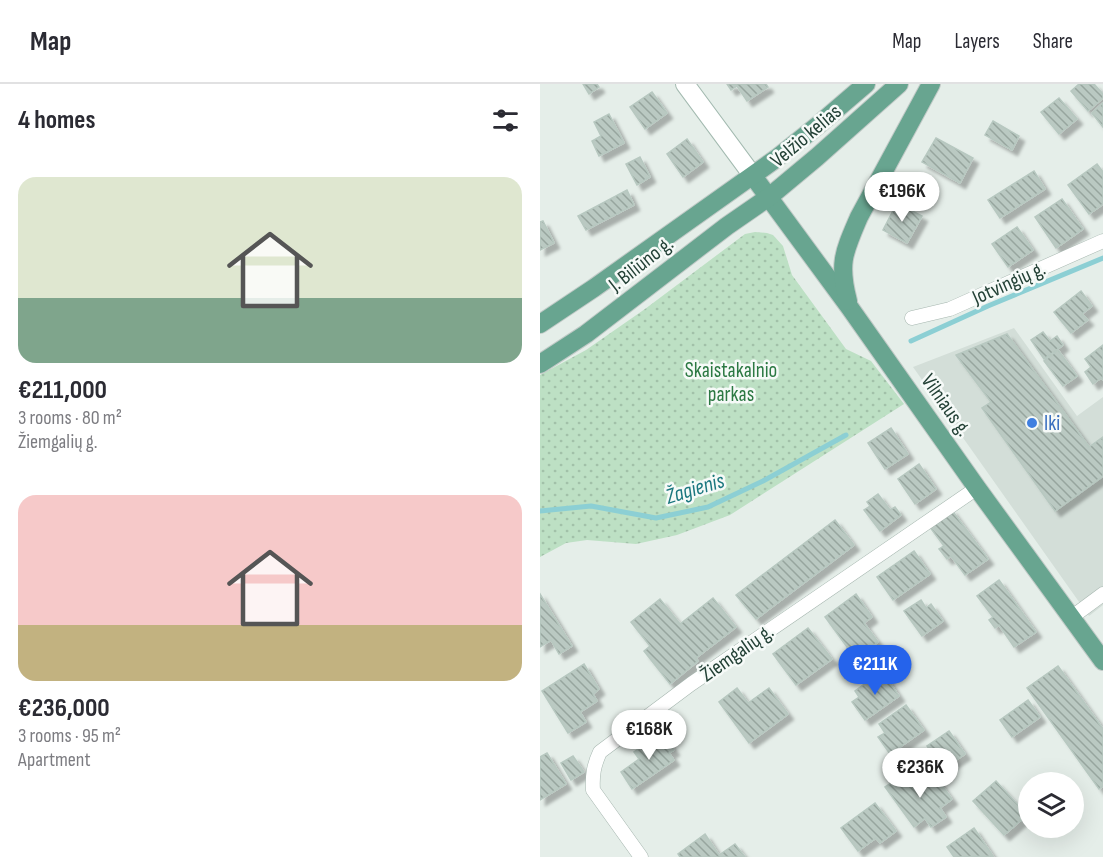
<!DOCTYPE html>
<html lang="en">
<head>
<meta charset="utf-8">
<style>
	:root { --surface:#fff; --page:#f2f2f3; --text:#2b2b33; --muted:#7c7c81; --line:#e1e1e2; --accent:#2563eb }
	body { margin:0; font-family:"Sofia Sans Condensed",sans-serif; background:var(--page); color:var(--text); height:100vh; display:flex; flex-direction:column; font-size:22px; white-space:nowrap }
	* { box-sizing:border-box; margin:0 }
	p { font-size:20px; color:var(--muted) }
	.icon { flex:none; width:33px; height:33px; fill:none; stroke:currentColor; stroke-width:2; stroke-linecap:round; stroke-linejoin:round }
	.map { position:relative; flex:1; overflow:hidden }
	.side { display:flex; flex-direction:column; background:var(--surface); width:540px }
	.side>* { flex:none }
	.controls { position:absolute; left:478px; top:688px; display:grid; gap:12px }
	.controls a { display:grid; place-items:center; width:66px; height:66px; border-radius:50%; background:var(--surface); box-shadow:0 6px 24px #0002; font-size:30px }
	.price { position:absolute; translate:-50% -51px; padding:0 14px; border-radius:21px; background:#fff; color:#222; font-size:20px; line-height:39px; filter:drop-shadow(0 2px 3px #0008) }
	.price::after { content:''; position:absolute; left:50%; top:36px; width:18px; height:14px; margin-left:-9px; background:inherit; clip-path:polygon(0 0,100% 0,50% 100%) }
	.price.selected { background:var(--accent); color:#fff }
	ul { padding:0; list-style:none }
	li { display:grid; align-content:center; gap:12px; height:318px; padding:0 18px }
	li span { display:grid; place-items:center; height:186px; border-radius:18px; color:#555 }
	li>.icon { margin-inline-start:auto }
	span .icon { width:108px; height:108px; fill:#fffc; stroke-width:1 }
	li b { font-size:26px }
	h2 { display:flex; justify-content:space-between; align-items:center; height:72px; padding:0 18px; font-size:26px }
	header { display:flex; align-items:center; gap:36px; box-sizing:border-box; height:84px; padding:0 30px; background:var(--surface); border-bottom:2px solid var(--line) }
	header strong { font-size:28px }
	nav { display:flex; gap:33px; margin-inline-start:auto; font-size:21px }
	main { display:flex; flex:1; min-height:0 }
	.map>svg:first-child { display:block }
	.built { fill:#d3ded8 }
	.park { fill:url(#park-dots) }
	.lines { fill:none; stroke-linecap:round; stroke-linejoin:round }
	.stream { stroke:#8ccfd4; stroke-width:5 }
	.building { fill:url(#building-back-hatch); stroke:#b7c8c0; stroke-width:1.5; filter:url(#shadow) }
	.street-casing { stroke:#a7b7b0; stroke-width:15 }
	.secondary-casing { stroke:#a3bab0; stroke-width:20 }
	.primary-casing { stroke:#c1cac7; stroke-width:20 }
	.street { stroke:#fff; stroke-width:14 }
	.secondary { stroke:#fff; stroke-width:18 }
	.primary { stroke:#68a590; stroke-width:18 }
	.shop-dot { fill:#3f7fe0; stroke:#f6faf8; stroke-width:2 }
	.labels { text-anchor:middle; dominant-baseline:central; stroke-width:5; stroke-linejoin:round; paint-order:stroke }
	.street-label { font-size:21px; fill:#234136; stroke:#f6faf8 }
	.park-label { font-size:21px; fill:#2c7943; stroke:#f6faf8 }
	.shop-label { font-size:21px; fill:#366cbe; stroke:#f6faf8; text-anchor:start }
	.water-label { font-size:22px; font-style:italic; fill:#1b777f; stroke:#f6faf8 }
</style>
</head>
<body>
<header>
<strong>Map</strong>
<nav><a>Map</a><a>Layers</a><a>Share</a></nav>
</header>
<main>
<section class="side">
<h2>4 homes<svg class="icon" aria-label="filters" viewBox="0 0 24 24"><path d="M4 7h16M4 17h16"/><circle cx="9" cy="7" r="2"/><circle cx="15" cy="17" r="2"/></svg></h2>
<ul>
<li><span style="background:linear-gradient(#dfe7d0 65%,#7fa58c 0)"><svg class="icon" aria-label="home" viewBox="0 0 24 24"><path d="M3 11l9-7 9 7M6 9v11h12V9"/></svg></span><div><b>€211,000</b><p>3 rooms · 80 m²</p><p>Žiemgalių g.</p></div></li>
<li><span style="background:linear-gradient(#f6c9c9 70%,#c2b280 0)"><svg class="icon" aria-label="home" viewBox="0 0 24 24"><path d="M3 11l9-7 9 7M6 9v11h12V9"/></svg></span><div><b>€236,000</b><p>3 rooms · 95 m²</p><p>Apartment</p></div></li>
</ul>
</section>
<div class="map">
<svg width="563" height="773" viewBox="0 0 563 773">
	<defs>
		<pattern id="park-dots" width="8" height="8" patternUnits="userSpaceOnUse" patternTransform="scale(1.5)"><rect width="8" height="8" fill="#bde0c4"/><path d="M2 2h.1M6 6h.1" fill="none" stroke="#a2c1a9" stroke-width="1.8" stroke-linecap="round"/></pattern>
		<pattern id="building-back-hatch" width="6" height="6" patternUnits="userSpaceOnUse" patternTransform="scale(1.5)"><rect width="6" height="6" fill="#bac9c2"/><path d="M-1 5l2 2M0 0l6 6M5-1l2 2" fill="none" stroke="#97a59e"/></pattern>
		<filter id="shadow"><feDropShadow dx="5.5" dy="5.5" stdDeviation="1.5" flood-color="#0004"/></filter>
	</defs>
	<rect width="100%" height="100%" fill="#e5eee9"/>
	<polygon class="built" points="474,244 537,332 563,313 563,521 549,532 373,283"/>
	<polygon class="park" points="215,148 227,149 233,151 243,162 252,191 306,265 331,277 364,320 190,431 137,451 96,460 47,456 26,459 0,473 0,291 46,266 105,225 205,150"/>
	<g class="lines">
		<g class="stream">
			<polyline points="371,257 448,222 563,174"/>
			<polyline points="0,427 51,422 116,434 168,423 223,397 306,351"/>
		</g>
	</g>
	<g class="building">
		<polygon points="43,0 57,0 59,3 49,10"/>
		<polygon points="187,0 226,0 228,3 207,17 197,2 191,6"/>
		<polygon points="539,0 554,0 563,10 563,14 548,27 531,7"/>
		<polygon points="112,8 127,29 105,45 90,23"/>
		<polygon points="519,14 537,35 519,50 501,28"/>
		<polygon points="563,19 563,43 552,29"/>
		<polygon points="69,30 84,59 59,72 52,57 61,52 54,38"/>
		<polygon points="453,37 479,52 472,66 445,51"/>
		<polygon points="396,54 433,74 420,99 382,78"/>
		<polygon points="147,55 163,78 143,93 127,70"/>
		<polygon points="100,73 110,93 97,101 86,80"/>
		<polygon points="557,80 563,88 563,120 549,130 528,101"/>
		<polygon points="494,87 505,105 460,134 448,116"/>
		<polygon points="87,106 94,121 46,146 38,132"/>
		<polygon points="522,115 543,145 516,164 495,133"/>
		<polygon points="357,119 382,132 367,159 343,146"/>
		<polygon points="3,137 14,159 0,166 0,138"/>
		<polygon points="477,143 493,166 468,183 452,160"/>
		<polygon points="541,207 552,222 542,230 548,236 531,249 514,228"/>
		<polygon points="503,248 510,257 517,252 523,261 504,275 491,256"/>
		<polygon points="467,250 549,363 563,353 563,392 515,427 442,324 451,318 416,271"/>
		<polygon points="563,261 563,296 561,294 553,300 545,288 551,283 545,275"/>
		<polygon points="518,266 537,292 523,302 504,277"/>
		<polygon points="351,344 368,370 345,385 328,359"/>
		<polygon points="379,380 396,405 375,420 358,395"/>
		<polygon points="338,410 350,426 355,423 361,431 340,447 324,426 330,422 327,418"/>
		<polygon points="411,425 448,475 425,491 411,472 407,475 399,465 404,462 389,442"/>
		<polygon points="295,436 314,461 216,535 196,511"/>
		<polygon points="374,467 390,490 353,516 337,493"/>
		<polygon points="459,496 496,548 474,563 459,541 455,544 449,536 453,533 437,512"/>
		<polygon points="0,510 32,562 19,570 11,556 0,563"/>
		<polygon points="316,510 332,533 324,539 338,558 315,574 285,533"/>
		<polygon points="173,514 196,543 156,574 158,577 130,600 104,567 110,562 91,538 120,515 140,540"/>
		<polygon points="381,516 386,524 391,520 403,537 382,552 364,527"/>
		<polygon points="268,544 292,575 256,601 233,570"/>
		<polygon points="44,580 59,605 53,610 57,617 40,628 46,638 28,649 2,607"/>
		<polygon points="518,582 563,645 563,702 559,705 487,604"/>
		<polygon points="342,587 359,612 325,636 312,618 319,613 315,607"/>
		<polygon points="197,604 208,619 229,604 248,630 209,659 179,618"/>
		<polygon points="488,616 500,633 472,653 460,636"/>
		<polygon points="366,621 384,646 350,670 338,653 345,649 339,640"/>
		<polygon points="409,647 425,670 403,685 387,662"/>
		<polygon points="117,652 120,656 125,653 134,666 129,669 134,676 92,705 81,688 99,675 94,668"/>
		<polygon points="7,669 26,700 0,716 0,673"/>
		<polygon points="33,672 44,688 31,696 21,679"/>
		<polygon points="392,688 412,715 400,724 406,733 391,743 385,734 374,743 345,703 363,691 371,703"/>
		<polygon points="456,697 487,731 464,751 433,717"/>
		<polygon points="335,719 356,747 340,759 336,754 318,767 301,744"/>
		<polygon points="434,744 453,772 414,773 407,763"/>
		<polygon points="165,750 179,771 195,760 205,773 140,773 138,770"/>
	</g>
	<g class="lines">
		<g class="street-casing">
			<g id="street">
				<polyline points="372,234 410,225 563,157"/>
				<polyline points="532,533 563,510"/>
				<path d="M 101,773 L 53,706 C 52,691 54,681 60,668 L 151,600 L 437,404"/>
			</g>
		</g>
		<g class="secondary-casing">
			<polyline id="secondary" points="145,0 213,92"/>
		</g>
		<g class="primary-casing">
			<g id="primary">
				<polyline points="213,92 310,224 437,404 563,577"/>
				<path d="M 308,217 C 298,179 304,168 319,133 L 391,0"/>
				<polyline points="0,240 54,204 237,74 277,42 326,0"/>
				<polyline points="0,280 46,250 187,142 229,113 277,73 359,0"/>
			</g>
		</g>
		<use href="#street" class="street"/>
		<use href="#secondary" class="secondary"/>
		<use href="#primary" class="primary"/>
	</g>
	<circle class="shop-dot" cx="492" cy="339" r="6"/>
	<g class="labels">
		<g class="street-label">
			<text transform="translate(266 52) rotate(-40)">Velžio kelias</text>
			<text transform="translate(101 180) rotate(-38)">J. Biliūno g.</text>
			<text transform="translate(469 199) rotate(-24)">Jotvingių g.</text>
			<text transform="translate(406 321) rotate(55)">Vilniaus g.</text>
			<text transform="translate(197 569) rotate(-35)">Žiemgalių g.</text>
		</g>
		<g class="park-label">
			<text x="191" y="286">Skaistakalnio<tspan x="191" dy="24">parkas</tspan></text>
		</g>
		<g class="shop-label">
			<text x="504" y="339">Iki</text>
		</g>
		<g class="water-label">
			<text transform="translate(155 405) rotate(-17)">Žagienis</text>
		</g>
	</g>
</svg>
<div class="controls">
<a><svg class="icon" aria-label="layers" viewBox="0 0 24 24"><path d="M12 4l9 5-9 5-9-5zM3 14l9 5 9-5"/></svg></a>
</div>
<b class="price" style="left:362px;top:139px">€196K</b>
<b class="price selected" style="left:335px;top:612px">€211K</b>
<b class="price" style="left:109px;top:677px">€168K</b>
<b class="price" style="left:380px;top:715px">€236K</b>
</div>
</main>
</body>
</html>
